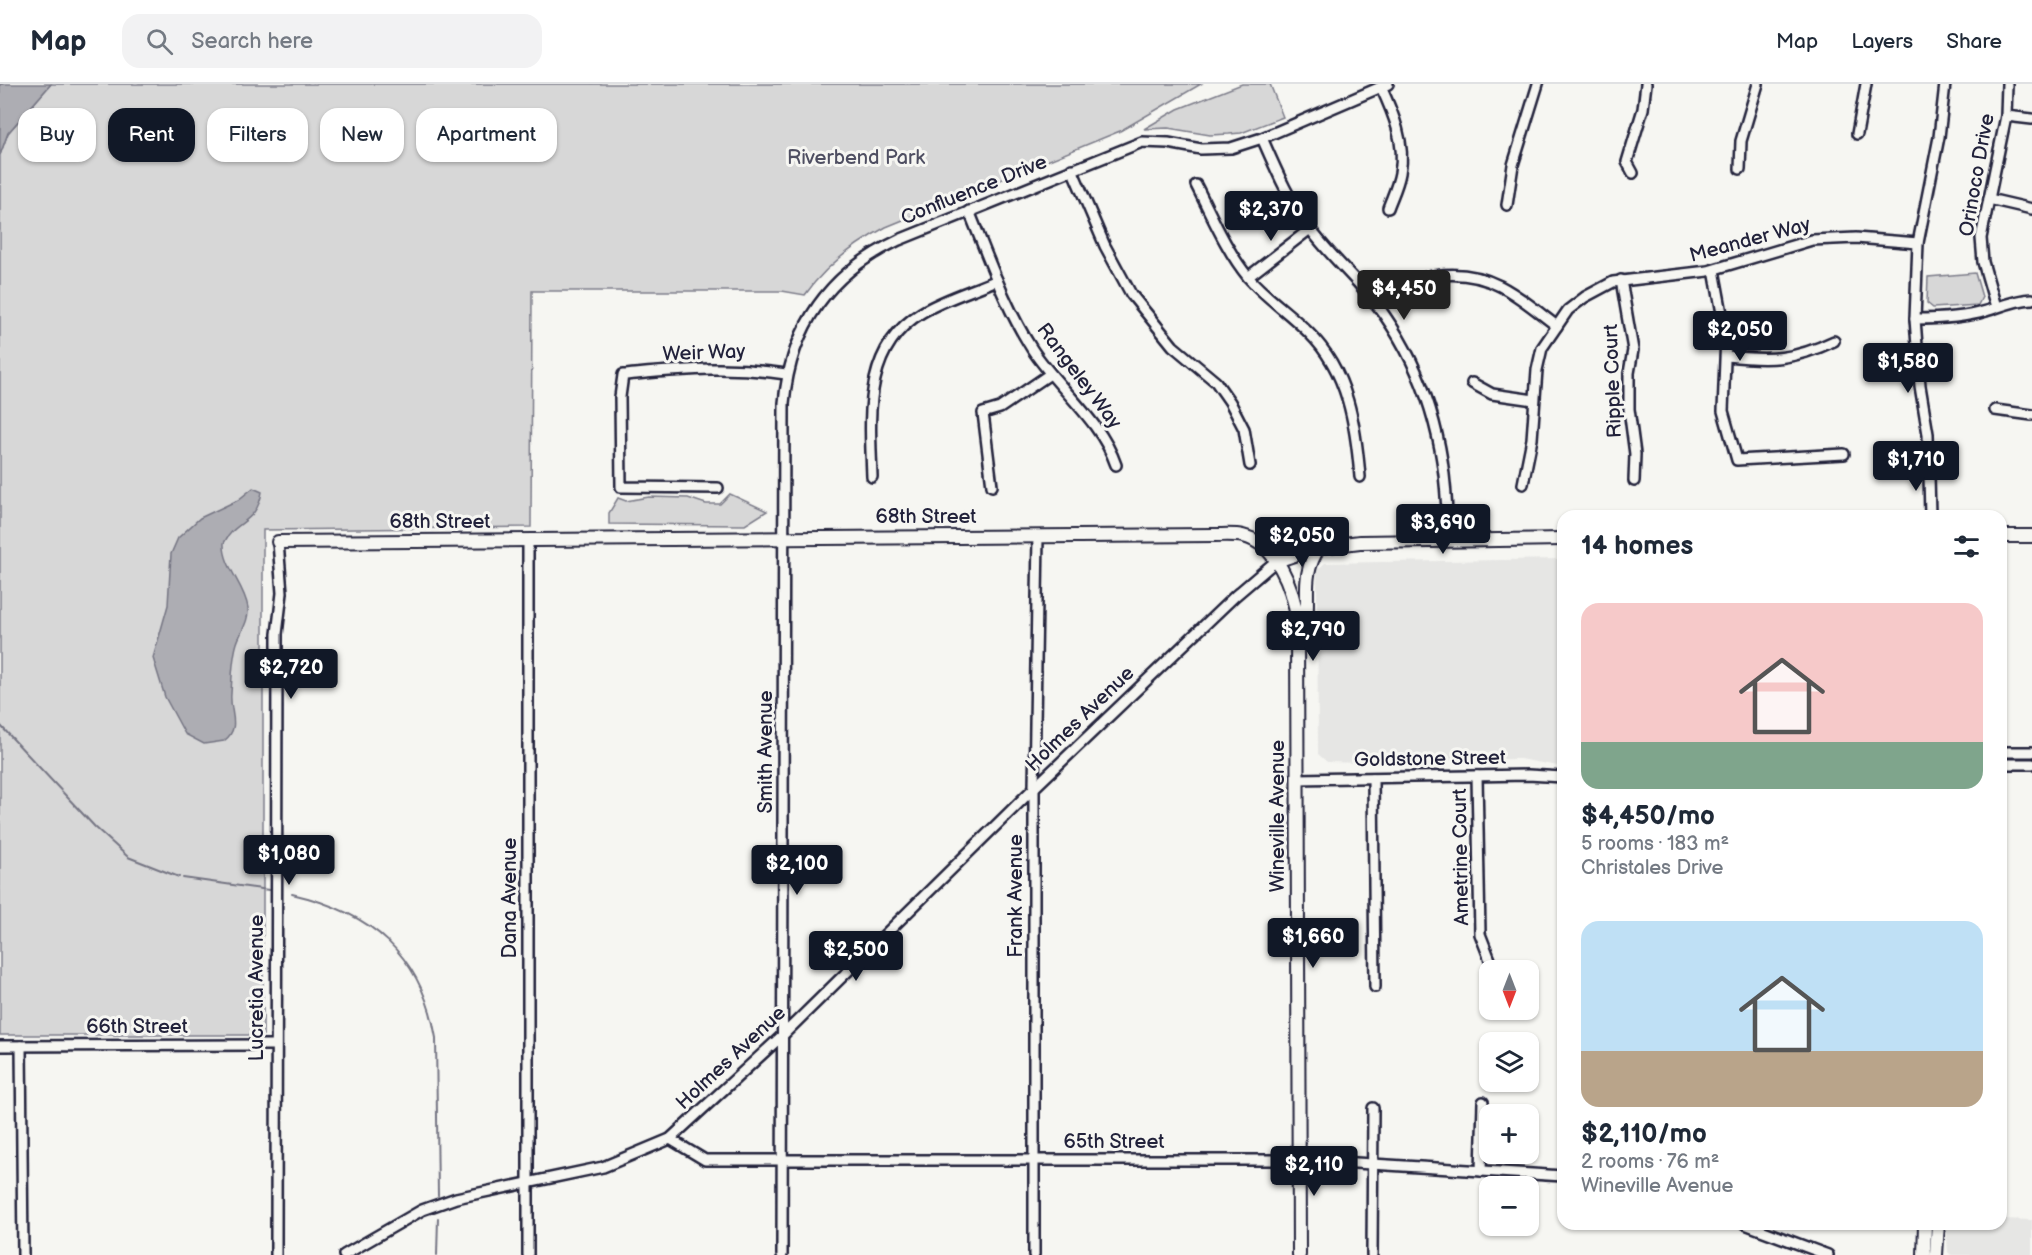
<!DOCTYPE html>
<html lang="en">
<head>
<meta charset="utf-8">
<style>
	:root { --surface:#fff; --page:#f2f2f3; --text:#1f2937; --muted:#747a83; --line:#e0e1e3; --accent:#111827 }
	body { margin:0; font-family:"Balsamiq Sans",sans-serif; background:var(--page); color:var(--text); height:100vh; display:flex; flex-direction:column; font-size:22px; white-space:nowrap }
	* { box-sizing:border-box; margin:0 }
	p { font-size:20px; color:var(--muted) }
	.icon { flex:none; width:33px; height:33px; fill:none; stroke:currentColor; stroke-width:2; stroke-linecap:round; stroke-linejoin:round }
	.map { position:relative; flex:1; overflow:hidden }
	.details { position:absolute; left:1557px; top:426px; width:450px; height:720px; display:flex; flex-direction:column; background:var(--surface); border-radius:18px; box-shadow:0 2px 4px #0004 }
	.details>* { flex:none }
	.guide { position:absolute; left:18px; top:24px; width:570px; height:54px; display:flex; gap:12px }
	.needle { width:39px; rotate:180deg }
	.buttons { position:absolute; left:1479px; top:876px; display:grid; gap:12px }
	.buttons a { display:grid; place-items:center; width:60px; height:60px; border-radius:12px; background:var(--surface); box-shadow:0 2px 4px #0004; font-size:30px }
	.price { position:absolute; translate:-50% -51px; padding:0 14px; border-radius:6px; background:var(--accent); color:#fff; font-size:20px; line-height:39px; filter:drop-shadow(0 2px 3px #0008) }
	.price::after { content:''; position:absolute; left:50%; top:36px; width:18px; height:14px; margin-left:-9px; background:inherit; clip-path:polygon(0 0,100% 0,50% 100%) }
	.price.selected { background:#222; color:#fff }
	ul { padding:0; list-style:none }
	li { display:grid; align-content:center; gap:12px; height:318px; padding:0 24px }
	li span { display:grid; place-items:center; height:186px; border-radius:18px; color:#555 }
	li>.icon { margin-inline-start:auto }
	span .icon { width:108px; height:108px; fill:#fffc; stroke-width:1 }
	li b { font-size:26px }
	h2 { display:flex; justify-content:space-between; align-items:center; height:72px; padding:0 24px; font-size:26px }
	.chip { padding:0 21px; border-radius:18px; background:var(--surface); box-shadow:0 2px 4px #0004; font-size:21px; line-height:54px }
	.chip.selected { background:var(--accent); color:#fff }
	header { display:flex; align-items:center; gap:36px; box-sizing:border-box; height:84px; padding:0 30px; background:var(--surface); border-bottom:2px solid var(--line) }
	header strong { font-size:28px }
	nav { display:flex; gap:33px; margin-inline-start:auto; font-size:21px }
	.search { width:420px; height:54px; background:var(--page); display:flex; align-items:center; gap:15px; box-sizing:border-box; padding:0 21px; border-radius:18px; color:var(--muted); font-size:22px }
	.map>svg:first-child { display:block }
	.built { fill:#e6e6e4 }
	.green { fill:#d7d7d7; stroke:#7c7c89; stroke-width:1.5 }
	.water { fill:#adadb3; stroke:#757583; stroke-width:1.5 }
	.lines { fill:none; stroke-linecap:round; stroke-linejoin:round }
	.stream { stroke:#757583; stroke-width:2 }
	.minor-casing { stroke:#22223b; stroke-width:14 }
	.tertiary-casing { stroke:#22223b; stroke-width:16 }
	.minor { stroke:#f6f6f2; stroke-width:9 }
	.tertiary { stroke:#f6f6f2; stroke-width:12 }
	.labels { text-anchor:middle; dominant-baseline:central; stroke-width:6; stroke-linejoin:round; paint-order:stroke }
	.park-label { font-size:20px; fill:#4f4f62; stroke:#f6f6f2 }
	.street-label { font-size:20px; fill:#22223b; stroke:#f6f6f2 }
</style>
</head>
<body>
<header>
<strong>Map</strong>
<div class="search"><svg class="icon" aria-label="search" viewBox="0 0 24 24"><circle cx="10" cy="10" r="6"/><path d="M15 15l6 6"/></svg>Search here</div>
<nav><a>Map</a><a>Layers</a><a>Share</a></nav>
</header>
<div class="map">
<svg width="2032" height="1171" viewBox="0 0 2032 1171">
	<rect width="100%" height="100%" fill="#f6f6f2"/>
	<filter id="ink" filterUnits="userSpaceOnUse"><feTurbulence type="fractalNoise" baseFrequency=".0167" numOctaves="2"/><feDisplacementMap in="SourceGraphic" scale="12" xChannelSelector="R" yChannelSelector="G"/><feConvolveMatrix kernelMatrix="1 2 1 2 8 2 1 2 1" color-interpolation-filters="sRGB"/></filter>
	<g filter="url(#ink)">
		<g class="built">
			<polygon points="1563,475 1563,683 1520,675 1438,676 1430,681 1327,678 1318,670 1317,486 1325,479"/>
			<polygon points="2001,1135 2032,1136 2032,1171 1951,1171 1948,1168 1946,1140 2001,1140"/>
		</g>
		<g class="green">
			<path d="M 51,0 L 1201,0 L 1120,47 L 886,143 C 855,160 825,182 805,211 L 782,207 L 532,207 L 531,443 L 263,446 L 263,951 L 0,951 L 0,71 L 8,49 Z"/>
			<polygon points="1242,0 1270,0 1283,33 1241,49 1229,50 1210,51 1168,44 1144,45 1178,25"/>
			<polygon points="1975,189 1982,213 1978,221 1933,224 1927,219 1928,193"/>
			<polygon points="730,410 767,427 745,441 609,440 609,429 618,414 626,417 649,413 688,414 706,420 720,420"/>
		</g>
		<g class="water">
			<polygon points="0,0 51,0 8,49 0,71"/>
			<path d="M 253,404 L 262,408 C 257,440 235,436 224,459 C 223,483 245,501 248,524 C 249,537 241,547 237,559 C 232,575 232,594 231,610 C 229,628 242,643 224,657 L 204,660 L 185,650 L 165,613 L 153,574 L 168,521 L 171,470 L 178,454 L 200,434 L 238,416 Z"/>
		</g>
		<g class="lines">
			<g class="stream">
				<polyline points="0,641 95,743 128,773 179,793"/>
				<polyline points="183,794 269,806"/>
				<path d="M 292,810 C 371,828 422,871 436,954 L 438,1112"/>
				<polyline points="437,1171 438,1134"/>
			</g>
			<g class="minor-casing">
				<g id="minor">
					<path d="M 1381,3 C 1393,29 1406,59 1400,89 C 1398,101 1392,113 1388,124"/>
					<polyline points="2006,32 2032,35"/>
					<polyline points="1857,50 1866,0"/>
					<path d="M 1262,54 C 1276,86 1290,119 1311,146 C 1334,177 1364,201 1385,232 C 1432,300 1449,375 1447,456"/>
					<polyline points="1072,85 1105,162 1131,210 1173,262 1216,298 1230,318 1244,345 1250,381"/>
					<polyline points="1740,85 1741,57 1758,0"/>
					<polyline points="1633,89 1627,78 1643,25 1646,0"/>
					<path d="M 1196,101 C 1212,132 1226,166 1248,193 C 1266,214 1290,229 1309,249 C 1348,287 1356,342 1360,393"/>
					<polyline points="1989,115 2032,125"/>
					<polyline points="1507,121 1513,81 1538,0"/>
					<path d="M 969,127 C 988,173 1005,223 1032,265 C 1058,305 1100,335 1116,381"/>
					<polyline points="1714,186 1726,251 1723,327 1737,376 1844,370"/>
					<polyline points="1248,193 1310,145"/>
					<polyline points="1621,196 1633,266 1629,289 1629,325 1635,370 1634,397"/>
					<path d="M 1375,219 C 1410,190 1459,181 1500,202 C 1520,212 1538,228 1557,242"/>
					<polyline points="1996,223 1983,178 1981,154 2006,32 2007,0"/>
					<path d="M 1915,235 C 1939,235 1963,234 1986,227 C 2002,222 2015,216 2032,215"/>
					<path d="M 1727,272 C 1770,277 1794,276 1834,257"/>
					<polyline points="1472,299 1492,310 1534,316"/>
					<polyline points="1995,326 2032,331"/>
					<path d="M 872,393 C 870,334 862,265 921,229 C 944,215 972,207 997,196"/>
					<polyline points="1523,400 1532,355 1537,286 1542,264 1568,226 1585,213 1613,198 1708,187 1812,156 1856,154 1918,159"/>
					<polyline points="992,402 983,329 1000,324 1050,290"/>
					<path d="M 718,404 L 621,403 L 620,313 L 623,291 C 682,286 727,281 786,290"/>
					<polyline points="1930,432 1928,350 1920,302 1915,235 1918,159 1939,53 1945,0"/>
					<polyline points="528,457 528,1171"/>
					<polyline points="2001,668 2032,668"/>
					<polyline points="2001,680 2032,680"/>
					<polyline points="1477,692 1480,850 1494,886"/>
					<polyline points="1373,694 1375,903"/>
					<polyline points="1297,695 1528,691 1563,693"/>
					<polyline points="0,962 274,961"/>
					<polyline points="21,962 23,1171"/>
					<polyline points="670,1055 705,1076 1308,1076 1563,1092"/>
					<polyline points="1481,1087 1483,1018"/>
					<polyline points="1745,1140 1828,1171"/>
					<polyline points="276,1171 277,550 282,509 278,458"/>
					<polyline points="344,1171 422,1126 456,1114 603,1083 670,1055 784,950 1034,704 1235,512 1276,477"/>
					<path d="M 782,1171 L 784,319 C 791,242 829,189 899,156 L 1142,58 L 1168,59 L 1201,65 L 1231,64 L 1262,54 L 1388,0"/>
					<polyline points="1034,1171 1034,704 1038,452"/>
					<polyline points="1372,1171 1373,1024"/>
				</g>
			</g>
			<g class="tertiary-casing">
				<g id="tertiary">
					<polyline points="2001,452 2032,452"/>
					<path d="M 278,458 L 1215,451 C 1224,451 1234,450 1243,452 C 1277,460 1293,504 1297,534 L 1299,1171"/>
					<polyline points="1276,477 1319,463 1360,458 1563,455"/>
					<path d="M 1300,556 C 1316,520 1296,499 1319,463"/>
					<polyline points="1924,1171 1925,1140"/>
					<polyline points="1936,1171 1938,1140"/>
				</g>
			</g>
			<use href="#minor" class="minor"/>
			<use href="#tertiary" class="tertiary"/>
		</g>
	</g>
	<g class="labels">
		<g class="park-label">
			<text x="856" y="74">Riverbend Park</text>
		</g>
		<g class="street-label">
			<text transform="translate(1977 91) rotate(-80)">Orinoco Drive</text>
			<text transform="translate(974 106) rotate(-22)">Confluence Drive</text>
			<text transform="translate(1750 156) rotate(-15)">Meander Way</text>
			<text transform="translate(704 269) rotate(-2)">Weir Way</text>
			<text transform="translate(1079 292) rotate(53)">Rangeley Way</text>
			<text transform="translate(1613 297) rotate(-92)">Ripple Court</text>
			<text x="926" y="433">68th Street</text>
			<text x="440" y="438">68th Street</text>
			<text transform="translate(1080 635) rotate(-44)">Holmes Avenue</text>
			<text transform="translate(766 668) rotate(-90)">Smith Avenue</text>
			<text transform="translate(1430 675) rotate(-1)">Goldstone Street</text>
			<text transform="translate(1278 732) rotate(-90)">Wineville Avenue</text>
			<text transform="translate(1461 773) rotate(-91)">Ametrine Court</text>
			<text transform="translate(1016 812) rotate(-90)">Frank Avenue</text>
			<text transform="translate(510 814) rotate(-90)">Dana Avenue</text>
			<text transform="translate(257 904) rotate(-90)">Lucretia Avenue</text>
			<text x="137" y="943">66th Street</text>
			<text transform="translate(731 974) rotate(-43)">Holmes Avenue</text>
			<text x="1114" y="1058">65th Street</text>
		</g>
	</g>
</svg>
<div class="buttons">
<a><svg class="needle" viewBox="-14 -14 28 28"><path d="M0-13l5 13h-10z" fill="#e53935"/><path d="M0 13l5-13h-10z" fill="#747a83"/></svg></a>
<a><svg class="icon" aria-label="layers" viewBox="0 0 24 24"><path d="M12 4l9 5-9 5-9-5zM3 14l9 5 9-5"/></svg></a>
<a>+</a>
<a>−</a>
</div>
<b class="price" style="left:1271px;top:158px">$2,370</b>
<b class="price selected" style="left:1404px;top:237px">$4,450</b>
<b class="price" style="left:1740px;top:278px">$2,050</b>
<b class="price" style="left:1908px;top:310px">$1,580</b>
<b class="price" style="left:1916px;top:408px">$1,710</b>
<b class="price" style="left:1443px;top:471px">$3,690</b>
<b class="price" style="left:1302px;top:484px">$2,050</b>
<b class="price" style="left:1313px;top:578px">$2,790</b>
<b class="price" style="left:291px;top:616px">$2,720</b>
<b class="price" style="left:289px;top:802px">$1,080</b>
<b class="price" style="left:797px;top:812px">$2,100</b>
<b class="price" style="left:1313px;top:885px">$1,660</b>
<b class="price" style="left:856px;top:898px">$2,500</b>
<b class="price" style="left:1314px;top:1113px">$2,110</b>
<div class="guide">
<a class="chip">Buy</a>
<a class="chip selected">Rent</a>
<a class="chip">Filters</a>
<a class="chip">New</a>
<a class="chip">Apartment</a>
</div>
<section class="details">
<h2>14 homes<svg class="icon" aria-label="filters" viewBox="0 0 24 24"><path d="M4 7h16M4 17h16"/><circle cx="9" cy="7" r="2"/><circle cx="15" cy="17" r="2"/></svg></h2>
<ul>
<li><span style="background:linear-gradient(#f6c9c9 75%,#7fa58c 0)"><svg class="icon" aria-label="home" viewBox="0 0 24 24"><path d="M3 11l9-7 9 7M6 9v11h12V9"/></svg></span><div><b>$4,450/mo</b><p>5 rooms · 183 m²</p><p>Christales Drive</p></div></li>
<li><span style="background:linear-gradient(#bfe0f5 70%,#b9a48a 0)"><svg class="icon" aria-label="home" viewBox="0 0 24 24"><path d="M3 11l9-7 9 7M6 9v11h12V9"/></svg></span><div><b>$2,110/mo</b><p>2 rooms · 76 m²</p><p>Wineville Avenue</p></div></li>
</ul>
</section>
</div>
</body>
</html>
